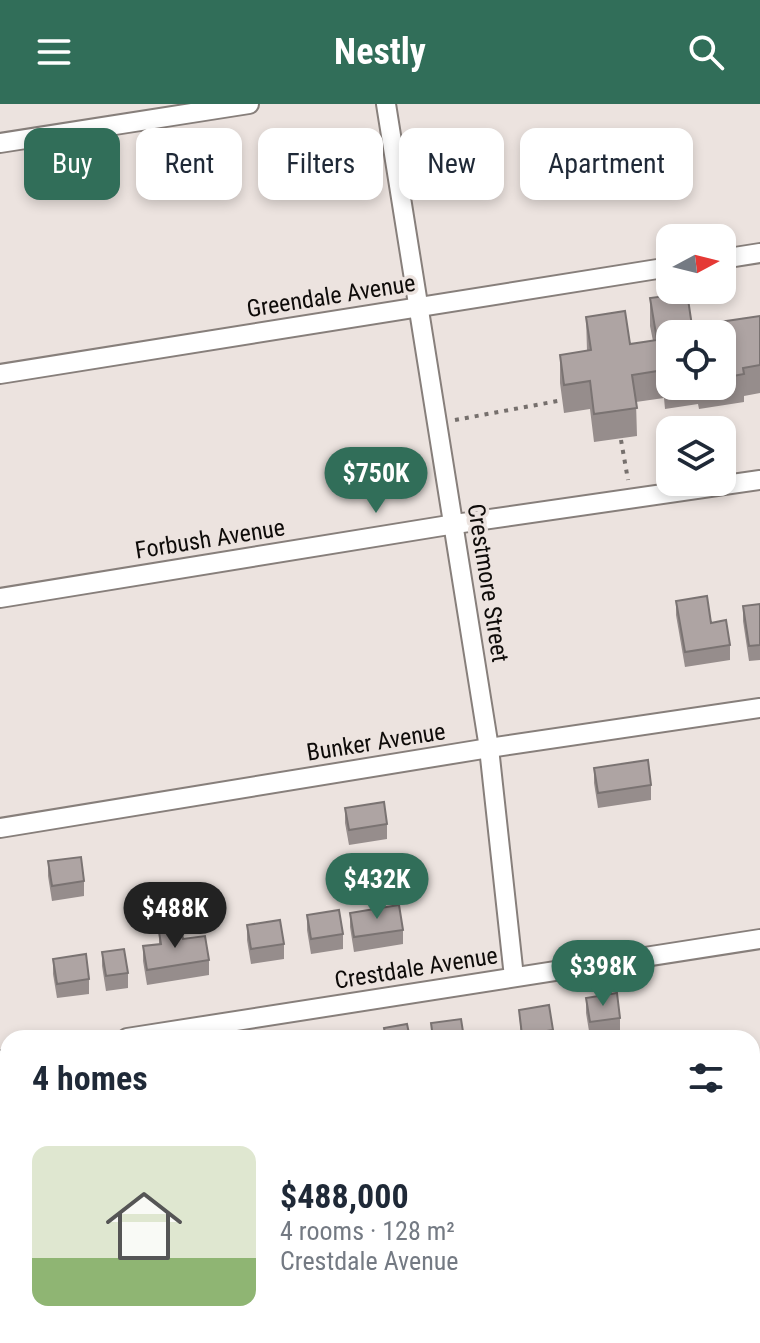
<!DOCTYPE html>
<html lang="en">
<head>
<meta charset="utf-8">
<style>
	:root { --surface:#fff; --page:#f6f6f7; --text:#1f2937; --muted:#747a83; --line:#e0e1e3; --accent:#316e59 }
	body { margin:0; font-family:"Roboto Condensed",sans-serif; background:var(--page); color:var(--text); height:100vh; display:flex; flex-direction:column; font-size:30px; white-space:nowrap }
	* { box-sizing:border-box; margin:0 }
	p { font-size:26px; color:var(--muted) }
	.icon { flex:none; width:44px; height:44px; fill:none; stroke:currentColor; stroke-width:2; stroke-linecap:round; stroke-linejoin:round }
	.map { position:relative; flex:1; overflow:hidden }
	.panel { position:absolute; left:0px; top:926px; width:760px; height:314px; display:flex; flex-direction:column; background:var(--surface); border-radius:24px 24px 0 0; box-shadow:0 4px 12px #0003 }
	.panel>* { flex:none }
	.top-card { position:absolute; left:24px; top:24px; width:712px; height:72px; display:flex; gap:16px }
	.needle { width:52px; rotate:83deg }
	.buttons { position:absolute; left:656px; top:120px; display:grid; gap:16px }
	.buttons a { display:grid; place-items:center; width:80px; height:80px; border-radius:16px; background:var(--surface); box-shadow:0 4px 12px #0003; font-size:40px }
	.price { position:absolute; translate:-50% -68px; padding:0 18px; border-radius:28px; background:var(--accent); color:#fff; font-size:26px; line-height:52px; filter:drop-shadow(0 2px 4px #0008) }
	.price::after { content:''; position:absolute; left:50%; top:48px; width:24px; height:18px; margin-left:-12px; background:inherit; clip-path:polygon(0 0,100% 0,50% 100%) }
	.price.selected { background:#222; color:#fff }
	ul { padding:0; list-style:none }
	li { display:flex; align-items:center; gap:24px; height:200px; padding:0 32px }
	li+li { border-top:2px solid var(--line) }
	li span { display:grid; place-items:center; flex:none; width:224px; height:160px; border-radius:16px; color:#555 }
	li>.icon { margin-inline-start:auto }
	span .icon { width:96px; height:96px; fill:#fffc; stroke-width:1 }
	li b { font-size:34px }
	h2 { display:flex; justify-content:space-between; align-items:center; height:96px; padding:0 32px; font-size:34px }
	.tag { padding:0 28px; border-radius:16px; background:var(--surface); box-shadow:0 4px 12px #0003; font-size:28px; line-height:72px }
	.tag.selected { background:var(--accent); color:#fff }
	header { display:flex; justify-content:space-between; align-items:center; height:104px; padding:0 32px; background:var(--accent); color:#fff; font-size:36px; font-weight:700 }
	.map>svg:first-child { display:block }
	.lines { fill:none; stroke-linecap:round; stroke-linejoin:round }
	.street-casing { stroke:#877f7b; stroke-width:22 }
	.path { stroke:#76706d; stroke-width:4; stroke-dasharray:4 6; stroke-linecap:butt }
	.street { stroke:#fff; stroke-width:18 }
	.wall { fill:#968d8c; fill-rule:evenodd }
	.building { fill:#aea4a3; stroke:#7a7372; stroke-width:2 }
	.labels { text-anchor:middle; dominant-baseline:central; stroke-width:7; stroke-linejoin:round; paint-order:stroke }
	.street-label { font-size:24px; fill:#0e0b09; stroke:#ece3df }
</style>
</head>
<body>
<header><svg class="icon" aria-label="menu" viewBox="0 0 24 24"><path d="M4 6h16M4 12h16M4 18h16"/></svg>Nestly<svg class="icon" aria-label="search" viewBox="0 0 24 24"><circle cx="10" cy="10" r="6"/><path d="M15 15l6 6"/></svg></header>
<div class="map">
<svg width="760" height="1239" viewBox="0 0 760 1239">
	<rect width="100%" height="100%" fill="#ece3df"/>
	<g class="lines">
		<g class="street-casing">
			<g id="street">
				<polyline points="386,0 489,644 514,873"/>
				<polyline points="0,39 249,0"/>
				<polyline points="722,155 760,149"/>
				<polyline points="0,270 670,163"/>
				<polyline points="0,494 455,420 760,376"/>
				<polyline points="0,724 489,644 760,604"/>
				<polyline points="127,934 760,835"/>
				<polyline points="0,956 8,955"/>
				<polyline points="752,1065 760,1063"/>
				<polyline points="0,1183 8,1182"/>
				<polyline points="217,1232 219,1239"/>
			</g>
		</g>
		<g class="path">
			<polyline points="455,316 563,296"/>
			<polyline points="621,336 628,376"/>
		</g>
		<use href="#street" class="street"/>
	</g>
	<g class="wall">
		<path d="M 650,194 L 666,198 L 692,222 L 760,212 L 760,289 L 744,292 L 744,298 L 699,305 L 698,300 L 665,305 L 664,294 L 636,298 L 637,332 L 594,338 L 590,305 L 564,309 L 560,279 L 560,251 L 587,247 L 586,213 L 630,240 L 653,237 L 650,222 ZM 670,230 L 722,230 L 722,282 L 670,282 Z"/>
		<polygon points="676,497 711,519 730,541 730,556 685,563 676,511"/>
		<polygon points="760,500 760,556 749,557 743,517 743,502"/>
		<polygon points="594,664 651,681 651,696 598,704 594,679"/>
		<polygon points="345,704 387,720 387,735 349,741 345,719"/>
		<polygon points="48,757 84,777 84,792 52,797 48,772"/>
		<polygon points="350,809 403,826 403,840 354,848 350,823"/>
		<polygon points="307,811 343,830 343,845 311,850 307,826"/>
		<polygon points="247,821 284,840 284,855 251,860 247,836"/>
		<polygon points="159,828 183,835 209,856 209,871 147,881 143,857 143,842 159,840"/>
		<polygon points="102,848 128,869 128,884 106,887 102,862"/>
		<polygon points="53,855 89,875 89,890 57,894 53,870"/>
		<polygon points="586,894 620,914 620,929 590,933 586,909"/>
		<polygon points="519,906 553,926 553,934 521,934"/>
	</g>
	<g class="building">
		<polygon points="665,192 666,198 688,195 692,222 760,212 760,261 743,264 744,270 722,274 722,230 670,230 670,276 665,277 664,266 632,271 637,304 594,310 590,277 564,281 560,251 591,246 586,213 625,207 630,240 657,236 650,194"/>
		<polygon points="707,492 711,519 726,516 730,541 685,548 676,497"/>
		<polygon points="760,500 760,541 749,542 743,502"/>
		<polygon points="648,656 651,681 598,689 594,664"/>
		<polygon points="384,698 387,720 349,726 345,704"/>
		<polygon points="81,753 84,777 52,782 48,757"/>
		<polygon points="399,801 403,826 354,833 350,809"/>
		<polygon points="339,806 343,830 311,835 307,811"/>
		<polygon points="280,816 284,840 251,845 247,821"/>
		<polygon points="181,824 183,835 205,832 209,856 147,866 143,842 161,840 159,828"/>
		<polygon points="124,845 128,869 106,872 102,848"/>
		<polygon points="86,850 89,875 57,880 53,855"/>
		<polygon points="617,889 620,914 590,918 586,894"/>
		<polygon points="549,901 553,926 522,931 519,906"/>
		<polygon points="461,915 464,934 433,934 431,919"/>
		<polygon points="407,920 410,934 386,934 384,924"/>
		<polygon points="374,928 375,934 342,934 342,933"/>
	</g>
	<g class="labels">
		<g class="street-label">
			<text transform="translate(331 192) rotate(-9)">Greendale Avenue</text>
			<text transform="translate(210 435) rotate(-9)">Forbush Avenue</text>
			<text transform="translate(488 479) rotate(81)">Crestmore Street</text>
			<text transform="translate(376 638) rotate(-9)">Bunker Avenue</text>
			<text transform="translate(416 864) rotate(-9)">Crestdale Avenue</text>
		</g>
	</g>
</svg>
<div class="buttons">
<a><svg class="needle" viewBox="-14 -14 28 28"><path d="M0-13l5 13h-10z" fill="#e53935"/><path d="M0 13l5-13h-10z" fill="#747a83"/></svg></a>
<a><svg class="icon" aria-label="locate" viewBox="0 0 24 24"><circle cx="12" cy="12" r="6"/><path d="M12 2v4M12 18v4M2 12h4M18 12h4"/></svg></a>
<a><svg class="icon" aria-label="layers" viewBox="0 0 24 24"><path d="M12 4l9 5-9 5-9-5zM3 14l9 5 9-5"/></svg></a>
</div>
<b class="price" style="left:376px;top:411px">$750K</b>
<b class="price" style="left:377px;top:817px">$432K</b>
<b class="price selected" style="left:175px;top:846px">$488K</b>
<b class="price" style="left:603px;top:904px">$398K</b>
<div class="top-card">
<a class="tag selected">Buy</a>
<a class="tag">Rent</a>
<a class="tag">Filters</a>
<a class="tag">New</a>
<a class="tag">Apartment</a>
</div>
<section class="panel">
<h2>4 homes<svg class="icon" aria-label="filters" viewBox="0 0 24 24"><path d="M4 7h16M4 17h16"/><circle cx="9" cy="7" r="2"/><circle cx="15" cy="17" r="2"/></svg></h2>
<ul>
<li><span style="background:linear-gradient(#dfe7d0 70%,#8fb573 0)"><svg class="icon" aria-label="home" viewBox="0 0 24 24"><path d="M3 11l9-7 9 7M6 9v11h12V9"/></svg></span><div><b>$488,000</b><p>4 rooms · 128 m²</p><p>Crestdale Avenue</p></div></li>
</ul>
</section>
</div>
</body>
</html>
